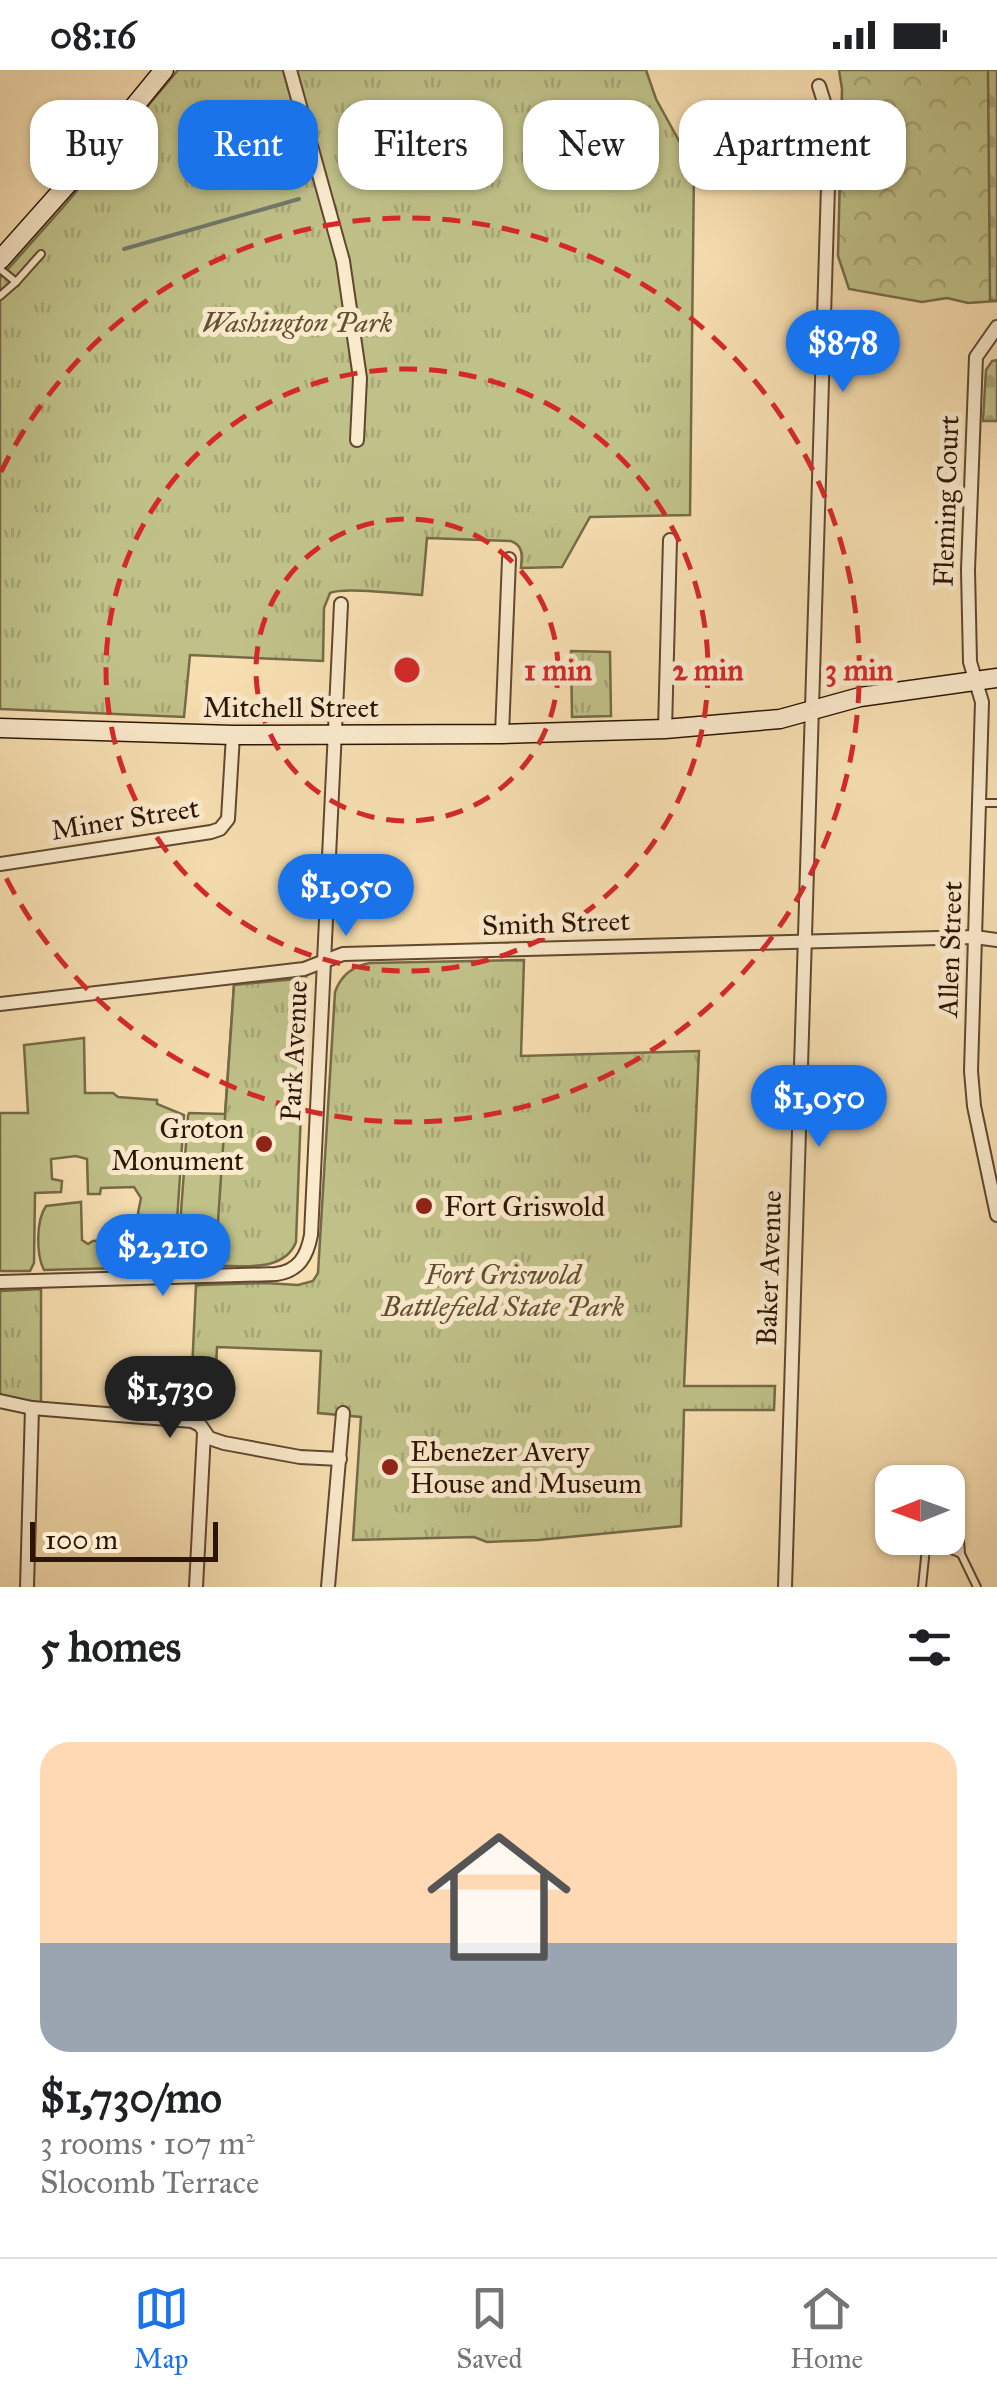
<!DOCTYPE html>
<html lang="en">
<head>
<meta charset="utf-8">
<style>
	:root { --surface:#fff; --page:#f2f2f2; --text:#202124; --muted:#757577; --line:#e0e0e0; --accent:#1a73e8 }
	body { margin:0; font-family:"IM FELL Great Primer",serif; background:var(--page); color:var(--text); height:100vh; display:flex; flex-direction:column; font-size:38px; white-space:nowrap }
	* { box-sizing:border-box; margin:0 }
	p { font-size:32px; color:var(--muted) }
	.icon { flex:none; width:55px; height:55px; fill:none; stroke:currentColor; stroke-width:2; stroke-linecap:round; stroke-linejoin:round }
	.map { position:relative; height:1517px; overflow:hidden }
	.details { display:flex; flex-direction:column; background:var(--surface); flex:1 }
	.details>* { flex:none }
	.top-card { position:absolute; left:30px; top:30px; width:938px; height:90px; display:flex; gap:20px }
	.needle { width:65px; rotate:269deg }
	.fabs { position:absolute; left:875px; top:1395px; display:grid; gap:20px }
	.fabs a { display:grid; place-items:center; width:90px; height:90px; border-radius:20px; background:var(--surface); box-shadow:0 2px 8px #0004; font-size:50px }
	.scale { position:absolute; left:30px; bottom:25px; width:188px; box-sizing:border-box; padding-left:10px; border:5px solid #2d1505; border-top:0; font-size:28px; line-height:35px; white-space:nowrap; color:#2d1505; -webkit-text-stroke:8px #faeacc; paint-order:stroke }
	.price { position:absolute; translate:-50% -85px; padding:0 22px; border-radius:35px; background:var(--accent); color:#fff; font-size:32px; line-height:65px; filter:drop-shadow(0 2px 5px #0008) }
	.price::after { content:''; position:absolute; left:50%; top:60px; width:30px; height:22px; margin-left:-15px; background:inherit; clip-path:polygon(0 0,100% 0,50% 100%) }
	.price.selected { background:#222; color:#fff }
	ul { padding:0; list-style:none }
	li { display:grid; align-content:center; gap:20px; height:530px; padding:0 40px }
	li+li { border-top:2px solid var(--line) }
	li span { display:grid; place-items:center; height:310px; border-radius:30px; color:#555 }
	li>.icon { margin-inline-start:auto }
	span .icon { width:180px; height:180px; fill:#fffc; stroke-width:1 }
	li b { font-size:42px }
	h2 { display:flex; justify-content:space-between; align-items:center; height:120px; padding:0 40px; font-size:42px }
	.chip { padding:0 35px; border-radius:30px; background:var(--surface); box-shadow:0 2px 8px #0004; font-size:35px; line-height:90px }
	.chip.selected { background:var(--accent); color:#fff }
	.status { display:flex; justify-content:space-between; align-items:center; height:70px; padding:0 50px; background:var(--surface); direction:ltr }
	.status svg { height:28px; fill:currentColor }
	.tabs { display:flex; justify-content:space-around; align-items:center; height:140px; border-top:2px solid var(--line); background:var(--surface); font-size:28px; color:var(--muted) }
	.tabs a { display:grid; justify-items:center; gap:5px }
	.tabs .selected { color:var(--accent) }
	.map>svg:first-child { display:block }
	.grass { fill:#c0c189; stroke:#766b47; stroke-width:2.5 }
	.forest { fill:url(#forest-crowns); stroke:#766b47; stroke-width:2.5 }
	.cemetery { fill:url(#cemetery-stones); stroke:#766b47; stroke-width:2.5 }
	.park { fill:url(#park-tufts); stroke:#766b47; stroke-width:2.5 }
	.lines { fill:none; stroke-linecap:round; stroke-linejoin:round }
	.stream { stroke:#70796a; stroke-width:4 }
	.lane-casing { stroke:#604830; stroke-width:10 }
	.street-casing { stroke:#604830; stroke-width:16 }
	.secondary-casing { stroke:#2d1505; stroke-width:21 }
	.lane { stroke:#faeacc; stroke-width:6 }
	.street { stroke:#faeacc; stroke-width:12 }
	.secondary { stroke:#faeacc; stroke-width:18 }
	.ring { fill:none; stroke:#d62828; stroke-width:5; stroke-dasharray:18 12 }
	.poi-dot { fill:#8f2418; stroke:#faeacc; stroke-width:4 }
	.labels { text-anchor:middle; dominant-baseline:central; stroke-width:10; stroke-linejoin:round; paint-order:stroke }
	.park-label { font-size:28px; font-style:italic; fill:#605133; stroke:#faeacc }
	.street-label { font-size:28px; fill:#2d1505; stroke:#faeacc }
	.poi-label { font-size:28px; fill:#2d1505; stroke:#faeacc; text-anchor:start }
	.centre { fill:#d62828; stroke:#faeacc; stroke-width:5 }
	.ring-label { font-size:30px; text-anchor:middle; font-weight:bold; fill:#d62828; stroke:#faeacc; stroke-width:10; stroke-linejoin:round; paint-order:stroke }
</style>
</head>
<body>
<div class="status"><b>08:16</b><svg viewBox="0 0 49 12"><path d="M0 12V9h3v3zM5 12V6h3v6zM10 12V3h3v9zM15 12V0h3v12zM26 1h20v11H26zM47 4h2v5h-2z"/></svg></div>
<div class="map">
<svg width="997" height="1517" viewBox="0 0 997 1517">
	<defs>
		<pattern id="forest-crowns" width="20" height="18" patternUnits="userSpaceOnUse" patternTransform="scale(2.5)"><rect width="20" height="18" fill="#c0c189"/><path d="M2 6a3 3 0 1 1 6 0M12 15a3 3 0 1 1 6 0" fill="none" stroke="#a5a575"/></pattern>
		<pattern id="cemetery-stones" width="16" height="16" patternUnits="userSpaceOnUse" patternTransform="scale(2.5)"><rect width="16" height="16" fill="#c0c189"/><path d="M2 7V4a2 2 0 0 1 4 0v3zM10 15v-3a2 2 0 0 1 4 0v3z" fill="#a5a575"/></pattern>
		<pattern id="park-tufts" width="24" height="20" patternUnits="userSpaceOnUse" patternTransform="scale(2.5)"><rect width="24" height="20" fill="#c0c189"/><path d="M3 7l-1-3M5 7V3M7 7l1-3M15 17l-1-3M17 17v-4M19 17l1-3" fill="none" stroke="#a5a575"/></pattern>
	</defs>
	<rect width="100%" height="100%" fill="#f7dfb1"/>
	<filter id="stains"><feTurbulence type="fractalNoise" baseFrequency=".002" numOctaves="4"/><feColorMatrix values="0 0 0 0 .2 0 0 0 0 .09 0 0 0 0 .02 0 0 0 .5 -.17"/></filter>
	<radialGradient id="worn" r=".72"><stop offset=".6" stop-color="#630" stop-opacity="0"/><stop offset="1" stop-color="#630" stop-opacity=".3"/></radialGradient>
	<g class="grass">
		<polygon points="306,908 301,1053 225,1195 177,1197 188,1046 189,1043 225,1044 234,915"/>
		<polygon points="84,968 85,1023 113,1023 118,1027 157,1030 157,1034 184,1045 174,1197 124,1198 124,1165 134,1167 142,1160 143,1152 138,1143 141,1128 134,1117 101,1118 100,1124 88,1124 87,1089 76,1086 51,1089 52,1109 62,1111 61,1122 35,1123 34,1193 30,1201 0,1201 0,1043 28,1043 24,975"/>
		<path d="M 81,1132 L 82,1170 L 88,1174 L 93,1171 L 113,1170 L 118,1177 L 119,1198 L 44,1200 C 36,1185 36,1150 46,1136 Z"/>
	</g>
	<polygon class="forest" points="839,0 997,0 997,231 968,233 947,228 922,232 849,219 838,186 842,19"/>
	<g class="cemetery">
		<polygon points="988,0 997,0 997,231 990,230"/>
		<polygon points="997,290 997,351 983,351 986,300 992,291"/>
	</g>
	<g class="park">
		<path d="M 178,0 L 646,0 L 656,29 L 694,98 L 690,445 L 590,447 L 562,497 L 521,498 C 522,486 524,476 511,471 L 427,468 L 422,525 C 402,524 344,517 330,523 L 324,538 L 323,591 L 190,585 L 184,647 L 0,639 L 0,208 L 65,135 Z"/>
		<polygon points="571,581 610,582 611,646 572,647"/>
		<path d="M 524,890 L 521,986 L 699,981 L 684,1316 L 775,1316 L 774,1340 L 684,1340 L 681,1456 L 538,1470 L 487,1472 L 474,1467 L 353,1470 L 361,1347 L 318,1343 L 321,1281 L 217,1277 L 214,1346 L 190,1344 L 196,1215 L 265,1213 L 298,1215 L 313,1211 L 318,1203 L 335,922 C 341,905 353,896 370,893 Z"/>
		<path d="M 306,908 L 296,1172 C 284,1203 242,1195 215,1196 L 234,915 Z"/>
		<polygon points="41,1219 41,1336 0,1328 0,1221"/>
	</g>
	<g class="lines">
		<polyline class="stream" points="124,179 299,129"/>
		<g class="lane-casing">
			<g id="lane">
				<polyline points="0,199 16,212 41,184"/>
				<polyline points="0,226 16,212"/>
				<polyline points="980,733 997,733"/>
				<polyline points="948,1419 956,1416 961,1484 977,1517"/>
				<polyline points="927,1470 961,1484"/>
				<polyline points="922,1517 927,1468"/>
			</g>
		</g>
		<g class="street-casing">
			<g id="street">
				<polyline points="290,0 343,191 360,308 357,370"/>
				<polyline points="997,257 976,287 968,500 970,592 982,632 971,1001 974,1036 997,1145"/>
				<polyline points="665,659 670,470"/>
				<polyline points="502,664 509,489"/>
				<polyline points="0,794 211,762 220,759 228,749 233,665"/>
				<polyline points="0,934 304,899 343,884 975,867 997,870"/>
				<path d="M 0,1212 L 276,1204 C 299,1201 307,1186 311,1165 L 341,534"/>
				<polyline points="0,1331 32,1338 192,1351 200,1355 209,1368 224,1373 300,1387 340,1389"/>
				<polyline points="27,1517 32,1338"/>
				<polyline points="196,1517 204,1363"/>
				<polyline points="328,1517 343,1343"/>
				<polyline points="785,1517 830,51 819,16"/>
			</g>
		</g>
		<g class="secondary-casing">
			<g id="secondary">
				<polyline points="0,190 105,72 164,0"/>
				<polyline points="0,658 233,665 502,664 665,659 780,649 860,627 997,608"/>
			</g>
		</g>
		<use href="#lane" class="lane"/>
		<use href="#street" class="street"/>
		<use href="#secondary" class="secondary"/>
	</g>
	<g class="ring">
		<circle cx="407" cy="600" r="151"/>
		<circle cx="407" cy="600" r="301"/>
		<path d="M1 402A452 452 0 1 1 1 798"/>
	</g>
	<g class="poi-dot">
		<circle cx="264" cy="1074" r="10"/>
		<circle cx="424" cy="1136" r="10"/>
		<circle cx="390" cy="1397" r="10"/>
	</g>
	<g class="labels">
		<g class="park-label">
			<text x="297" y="252">Washington Park</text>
			<text x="503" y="1204">Fort Griswold<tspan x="503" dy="32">Battlefield State Park</tspan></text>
		</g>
		<g class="street-label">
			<text transform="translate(946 431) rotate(-88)">Fleming Court</text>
			<text x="291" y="637">Mitchell Street</text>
			<text transform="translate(125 749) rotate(-9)">Miner Street</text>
			<text transform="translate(556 853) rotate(-2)">Smith Street</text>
			<text transform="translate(950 879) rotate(-88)">Allen Street</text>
			<text transform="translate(294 981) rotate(-87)">Park Avenue</text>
			<text transform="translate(769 1198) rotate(-88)">Baker Avenue</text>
		</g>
		<g class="poi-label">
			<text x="244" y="1058" text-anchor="end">Groton<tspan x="244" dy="32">Monument</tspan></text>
			<text x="444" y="1136">Fort Griswold</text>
			<text x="410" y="1381">Ebenezer Avery<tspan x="410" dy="32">House and Museum</tspan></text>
		</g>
	</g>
	<circle cx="407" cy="600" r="15" class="centre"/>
	<g class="ring-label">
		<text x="558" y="610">1 min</text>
		<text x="708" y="610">2 min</text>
		<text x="859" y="610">3 min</text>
	</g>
	<rect width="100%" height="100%" filter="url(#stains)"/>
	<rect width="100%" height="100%" fill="url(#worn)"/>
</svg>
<div class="fabs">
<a><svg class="needle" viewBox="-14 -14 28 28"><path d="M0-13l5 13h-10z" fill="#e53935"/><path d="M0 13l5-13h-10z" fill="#757577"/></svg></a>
</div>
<div class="scale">100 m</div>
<b class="price" style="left:843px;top:325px">$878</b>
<b class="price" style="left:346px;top:869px">$1,050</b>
<b class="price" style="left:819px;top:1080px">$1,050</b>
<b class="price" style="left:163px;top:1229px">$2,210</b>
<b class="price selected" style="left:170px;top:1371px">$1,730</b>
<div class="top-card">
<a class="chip">Buy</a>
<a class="chip selected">Rent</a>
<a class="chip">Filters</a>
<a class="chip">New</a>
<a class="chip">Apartment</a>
</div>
</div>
<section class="details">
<h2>5 homes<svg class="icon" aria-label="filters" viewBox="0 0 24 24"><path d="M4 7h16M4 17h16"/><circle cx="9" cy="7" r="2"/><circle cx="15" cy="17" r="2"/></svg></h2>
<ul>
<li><span style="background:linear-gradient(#ffd9b3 65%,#9aa5b1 0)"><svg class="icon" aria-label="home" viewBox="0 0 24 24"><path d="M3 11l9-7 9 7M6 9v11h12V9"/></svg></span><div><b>$1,730/mo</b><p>3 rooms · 107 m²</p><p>Slocomb Terrace</p></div></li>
</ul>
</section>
<nav class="tabs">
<a class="selected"><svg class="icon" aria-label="map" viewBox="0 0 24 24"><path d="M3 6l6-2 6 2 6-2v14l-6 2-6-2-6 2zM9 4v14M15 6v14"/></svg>Map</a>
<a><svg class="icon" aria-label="saved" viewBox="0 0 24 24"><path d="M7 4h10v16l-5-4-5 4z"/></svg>Saved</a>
<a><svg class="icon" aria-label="home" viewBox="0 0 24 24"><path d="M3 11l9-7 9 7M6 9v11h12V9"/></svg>Home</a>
</nav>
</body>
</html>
